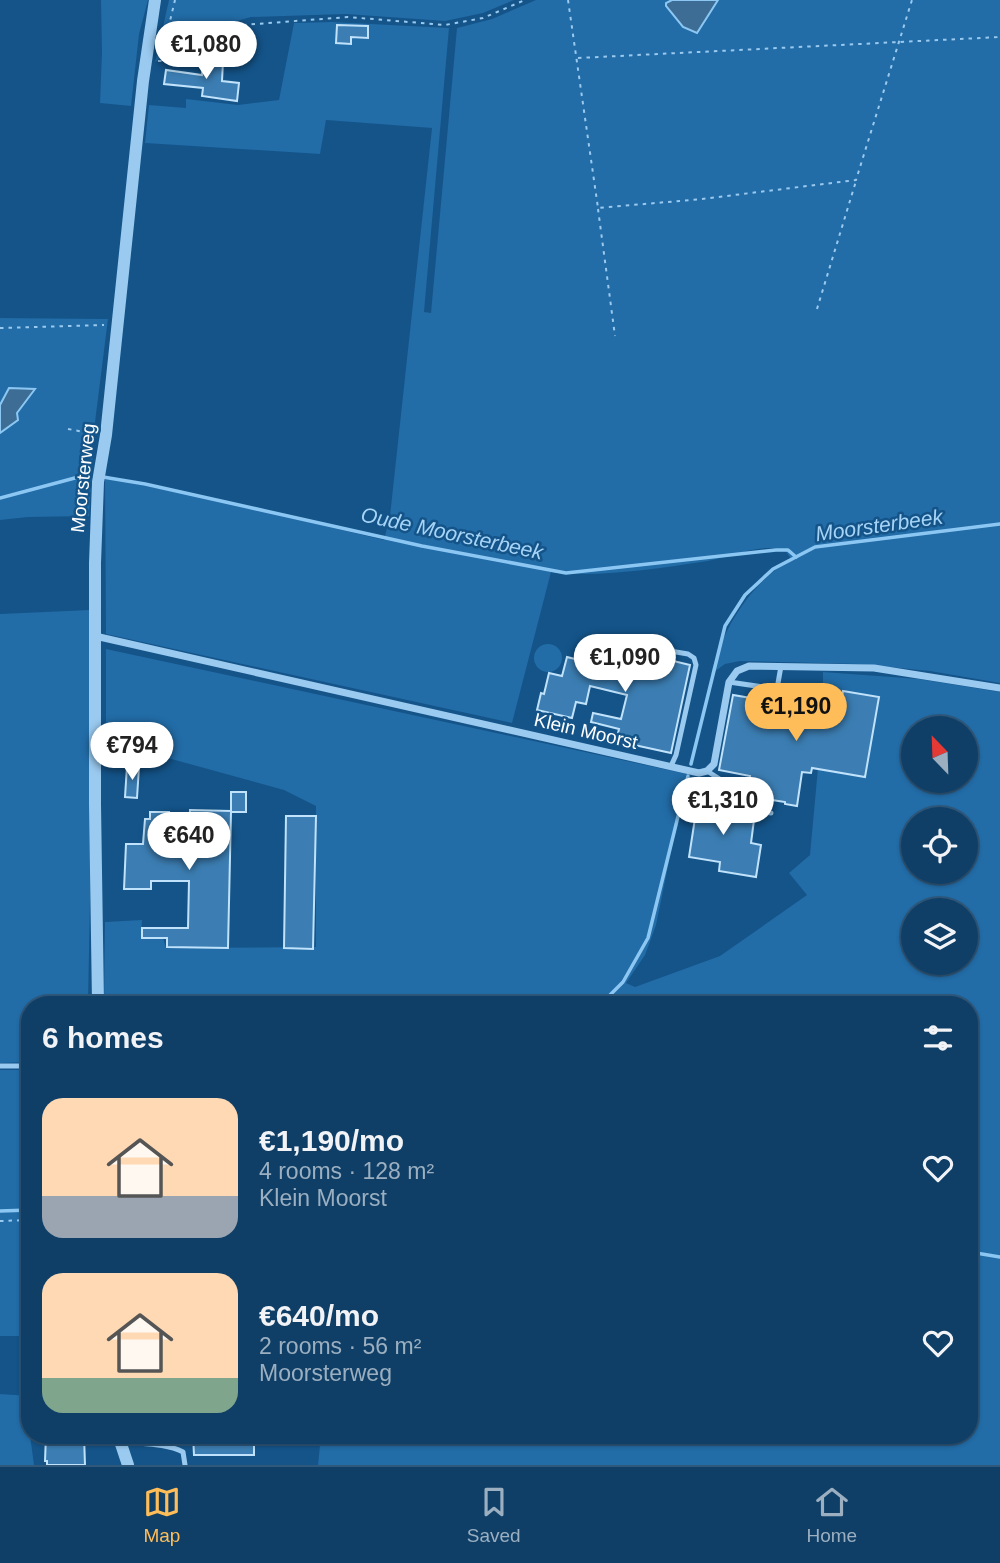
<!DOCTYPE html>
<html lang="en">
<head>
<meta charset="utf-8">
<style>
	:root { --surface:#0f3f67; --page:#18466d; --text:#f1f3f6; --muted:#9bafc0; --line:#2f587b; --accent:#ffbd59 }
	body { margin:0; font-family:Arial,sans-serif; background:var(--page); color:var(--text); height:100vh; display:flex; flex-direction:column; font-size:26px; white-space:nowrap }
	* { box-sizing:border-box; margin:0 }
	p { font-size:23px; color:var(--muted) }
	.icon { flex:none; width:38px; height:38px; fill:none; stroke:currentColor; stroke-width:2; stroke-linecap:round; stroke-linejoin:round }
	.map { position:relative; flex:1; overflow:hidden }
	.panel { position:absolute; left:21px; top:996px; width:957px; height:448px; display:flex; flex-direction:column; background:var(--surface); border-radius:28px; box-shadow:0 2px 5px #0004,0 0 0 2px var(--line) }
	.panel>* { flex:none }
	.needle { width:46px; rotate:337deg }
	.controls { position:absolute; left:901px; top:716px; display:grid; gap:14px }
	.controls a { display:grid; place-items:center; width:77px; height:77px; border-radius:50%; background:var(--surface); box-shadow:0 2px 5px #0004,0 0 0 2px var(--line); font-size:35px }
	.price { position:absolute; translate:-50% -60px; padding:0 16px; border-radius:24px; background:#fff; color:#222; font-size:23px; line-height:46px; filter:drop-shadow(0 2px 4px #0008) }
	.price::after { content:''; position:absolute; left:50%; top:42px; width:21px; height:16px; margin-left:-10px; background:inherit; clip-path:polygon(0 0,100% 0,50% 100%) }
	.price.current { background:var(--accent); color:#111 }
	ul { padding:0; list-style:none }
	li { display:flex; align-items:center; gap:21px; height:175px; padding:0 21px }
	li span { display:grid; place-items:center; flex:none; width:196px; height:140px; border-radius:21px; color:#555 }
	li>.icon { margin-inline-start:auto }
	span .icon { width:84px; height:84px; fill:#fffc; stroke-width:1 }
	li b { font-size:30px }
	h2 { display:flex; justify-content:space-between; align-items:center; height:84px; padding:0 21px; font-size:30px }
	.tab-bar { display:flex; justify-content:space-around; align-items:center; height:98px; border-top:2px solid var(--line); background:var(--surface); font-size:19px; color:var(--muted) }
	.tab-bar a { display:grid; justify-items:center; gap:4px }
	.tab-bar .current { color:var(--accent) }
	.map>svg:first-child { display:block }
	.green { fill:#226ca7; fill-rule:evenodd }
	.water { fill:#3d6d94; stroke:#8cc7f3; stroke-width:2 }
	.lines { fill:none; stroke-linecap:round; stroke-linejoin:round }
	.stream { stroke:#8cc7f3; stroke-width:3.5 }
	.building { fill:#3c7eb3; stroke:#c0e2fb; stroke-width:2 }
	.path { stroke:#9acaf0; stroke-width:2; stroke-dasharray:3.5 5; stroke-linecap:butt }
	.service { stroke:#9acaf0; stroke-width:5 }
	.minor { stroke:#9acaf0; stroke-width:7 }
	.tertiary { stroke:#9acaf0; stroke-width:12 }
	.labels { text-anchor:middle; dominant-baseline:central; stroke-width:5; stroke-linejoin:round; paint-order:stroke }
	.street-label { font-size:19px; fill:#fff; stroke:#145489 }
	.water-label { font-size:21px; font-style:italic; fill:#a6d4f7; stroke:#145489 }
</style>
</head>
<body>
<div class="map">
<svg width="1000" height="1465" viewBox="0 0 1000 1465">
	<rect width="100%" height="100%" fill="#145489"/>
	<g class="green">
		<polygon points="101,0 148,0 139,34 131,106 100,103 102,52"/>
		<polygon points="169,0 514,0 483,13 445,21 346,14 251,17 226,24 202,34 155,62"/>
		<path d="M 536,0 L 672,0 L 667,3 L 666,6 L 683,27 L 697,33 L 718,0 L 1000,0 L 1000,683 L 930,671 L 858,664 L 740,661 L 725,664 L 711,674 C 723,628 749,585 791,559 L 785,550 C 761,542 725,559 701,562 C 655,569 596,578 551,572 L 512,723 L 106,634 L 105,478 L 211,499 L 384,540 L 390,516 L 432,128 L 326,120 L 320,154 L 145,143 L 149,105 L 186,108 L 186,99 L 238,105 L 279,100 L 294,23 L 332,22 L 449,28 L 424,312 L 431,313 L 457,28 L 492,19 Z"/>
		<polygon points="0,318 108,319 95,422 89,516 28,517 0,520"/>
		<polygon points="89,610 91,848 88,1004 30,1004 30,1062 0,1063 0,614"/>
		<circle cx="548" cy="658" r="14"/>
		<path d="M 106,649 L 687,774 L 656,925 L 645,955 L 626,983 L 635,987 L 720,956 L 807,895 L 789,873 L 810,855 L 823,713 L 823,672 L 919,679 L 1000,692 L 1000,1465 L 318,1465 L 321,1435 L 970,1435 L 970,1004 L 104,1004 L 105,922 L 142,920 L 141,938 L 163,938 L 166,948 L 316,947 L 316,806 L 284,790 L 106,741 ZM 914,728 L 966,728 L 966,780 L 914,780 ZM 914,819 L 966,819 L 966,872 L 914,872 ZM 914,910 L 966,910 L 966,962 L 914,962 Z"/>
		<rect x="0" y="1070" width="30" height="266"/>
		<polygon points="0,1394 30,1396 30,1435 34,1465 0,1465"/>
	</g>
	<g class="water">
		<polygon points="672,0 718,0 697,33 683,27 666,6 666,3"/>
		<polygon points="9,388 35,389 17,413 18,420 0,433 0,405"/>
	</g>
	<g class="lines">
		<g class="stream">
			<polyline points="103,477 145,484 422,546 566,573 776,550 788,550 796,557"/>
			<polyline points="0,498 86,475"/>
			<polyline points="691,764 725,626 745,595 773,569 815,547 1000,524"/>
			<polyline points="601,1004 623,982 648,938 688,776"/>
			<polyline points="0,1211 30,1210"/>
			<polyline points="970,1252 1000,1257"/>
		</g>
	</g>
	<g class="building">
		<polygon points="337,25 368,26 368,38 351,37 351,44 336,43"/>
		<polygon points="203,60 223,62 222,81 239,83 237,101 202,96 203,88 164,84 166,70 202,75"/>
		<polygon points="612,646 690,665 671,753 616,741 619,729 591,722 593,713 621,719 627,695 590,686 586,704 576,702 572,718 537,710 541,693 544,694 549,673 562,676 567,657 583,661 584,655 608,660"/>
		<polygon points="843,691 879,697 865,777 812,768 811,773 802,772 797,806 785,804 785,802 747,796 750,776 719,770 733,695 839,713"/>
		<polygon points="127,766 139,767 137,798 125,797"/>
		<polygon points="700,786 722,789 718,815 754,820 751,843 761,845 756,877 719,871 720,862 689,857"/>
		<polygon points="231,792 246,792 246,812 231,812 228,948 167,947 167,938 142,938 142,928 188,928 189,881 151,881 151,889 124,889 126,844 143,844 145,819 150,819 150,812 169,812 169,833 189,833 190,810 231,811"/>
		<polygon points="286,816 316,816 313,949 284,948"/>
		<polygon points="46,1435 84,1435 85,1465 47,1465 47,1461 45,1461"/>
		<polygon points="193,1435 254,1435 254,1455 194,1455"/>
	</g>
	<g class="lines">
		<g class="path">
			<polyline points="568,0 598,208 702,199 856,180 912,0"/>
			<polyline points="578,58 1000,37"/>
			<polyline points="168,60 163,50 175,0"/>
			<polyline points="158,61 169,61 212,37 243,25 348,17 445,25 483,18 525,0"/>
			<polyline points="598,209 615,336"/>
			<polyline points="817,309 856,181"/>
			<polyline points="0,328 104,325"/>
			<polyline points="68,429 95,434"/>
			<polyline points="0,1221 30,1220"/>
		</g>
		<g class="service">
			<polyline points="670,651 688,654 694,658 696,665 676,755 671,766"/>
			<polyline points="729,682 777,689 781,666"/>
			<polyline points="707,771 726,783 739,803 749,810 771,813"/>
			<polyline points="0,1066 30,1066"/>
			<path d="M 120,1441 C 141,1444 165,1443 183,1452 L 185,1465"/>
		</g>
		<polyline class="minor" points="95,636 699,773 707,771 714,764 729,682 737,671 749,666 874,668 1000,688"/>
		<g class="tertiary">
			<polyline points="98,1004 95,804 95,563 98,482 106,435 143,81 155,0"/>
			<polyline points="118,1435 128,1465"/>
		</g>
	</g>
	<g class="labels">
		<g class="street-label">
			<text transform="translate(83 478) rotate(-84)">Moorsterweg</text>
			<text transform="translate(586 731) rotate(13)">Klein Moorst</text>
		</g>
		<g class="water-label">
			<text transform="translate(879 525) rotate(-8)">Moorsterbeek</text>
			<text transform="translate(452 533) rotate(12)">Oude Moorsterbeek</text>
		</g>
	</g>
</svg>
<div class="controls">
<a><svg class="needle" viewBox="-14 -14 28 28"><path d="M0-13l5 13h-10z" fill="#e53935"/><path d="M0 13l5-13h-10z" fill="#9bafc0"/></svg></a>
<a><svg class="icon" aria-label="locate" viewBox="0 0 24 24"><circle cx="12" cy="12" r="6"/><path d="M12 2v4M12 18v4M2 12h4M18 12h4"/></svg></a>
<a><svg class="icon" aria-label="layers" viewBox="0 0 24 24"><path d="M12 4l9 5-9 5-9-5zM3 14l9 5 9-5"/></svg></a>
</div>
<b class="price" style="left:206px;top:81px">€1,080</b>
<b class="price" style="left:625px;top:694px">€1,090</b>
<b class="price current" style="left:796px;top:743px">€1,190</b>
<b class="price" style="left:132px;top:782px">€794</b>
<b class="price" style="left:723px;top:837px">€1,310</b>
<b class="price" style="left:189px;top:872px">€640</b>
<section class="panel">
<h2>6 homes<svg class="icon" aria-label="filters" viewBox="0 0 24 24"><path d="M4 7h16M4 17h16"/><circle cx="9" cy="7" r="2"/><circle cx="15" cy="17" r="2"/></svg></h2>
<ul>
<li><span style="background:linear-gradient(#ffd9b3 70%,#9aa5b1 0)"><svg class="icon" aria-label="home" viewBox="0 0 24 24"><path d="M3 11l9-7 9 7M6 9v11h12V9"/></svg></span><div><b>€1,190/mo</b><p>4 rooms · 128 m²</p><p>Klein Moorst</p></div><svg class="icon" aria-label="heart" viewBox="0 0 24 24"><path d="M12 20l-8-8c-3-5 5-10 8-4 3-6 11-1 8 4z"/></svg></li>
<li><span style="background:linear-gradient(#ffd9b3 75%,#7fa58c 0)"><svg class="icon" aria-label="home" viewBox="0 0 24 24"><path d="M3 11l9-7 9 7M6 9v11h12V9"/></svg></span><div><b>€640/mo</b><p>2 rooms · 56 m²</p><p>Moorsterweg</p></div><svg class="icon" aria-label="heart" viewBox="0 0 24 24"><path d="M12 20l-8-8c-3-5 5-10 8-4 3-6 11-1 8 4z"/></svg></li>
</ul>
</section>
</div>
<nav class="tab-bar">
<a class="current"><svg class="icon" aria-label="map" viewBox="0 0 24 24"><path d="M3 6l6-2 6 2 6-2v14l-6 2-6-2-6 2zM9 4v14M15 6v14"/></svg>Map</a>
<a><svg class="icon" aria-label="saved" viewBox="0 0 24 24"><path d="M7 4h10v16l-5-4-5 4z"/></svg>Saved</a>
<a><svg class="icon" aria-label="home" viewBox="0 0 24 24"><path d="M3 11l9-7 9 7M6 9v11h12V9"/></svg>Home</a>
</nav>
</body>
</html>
